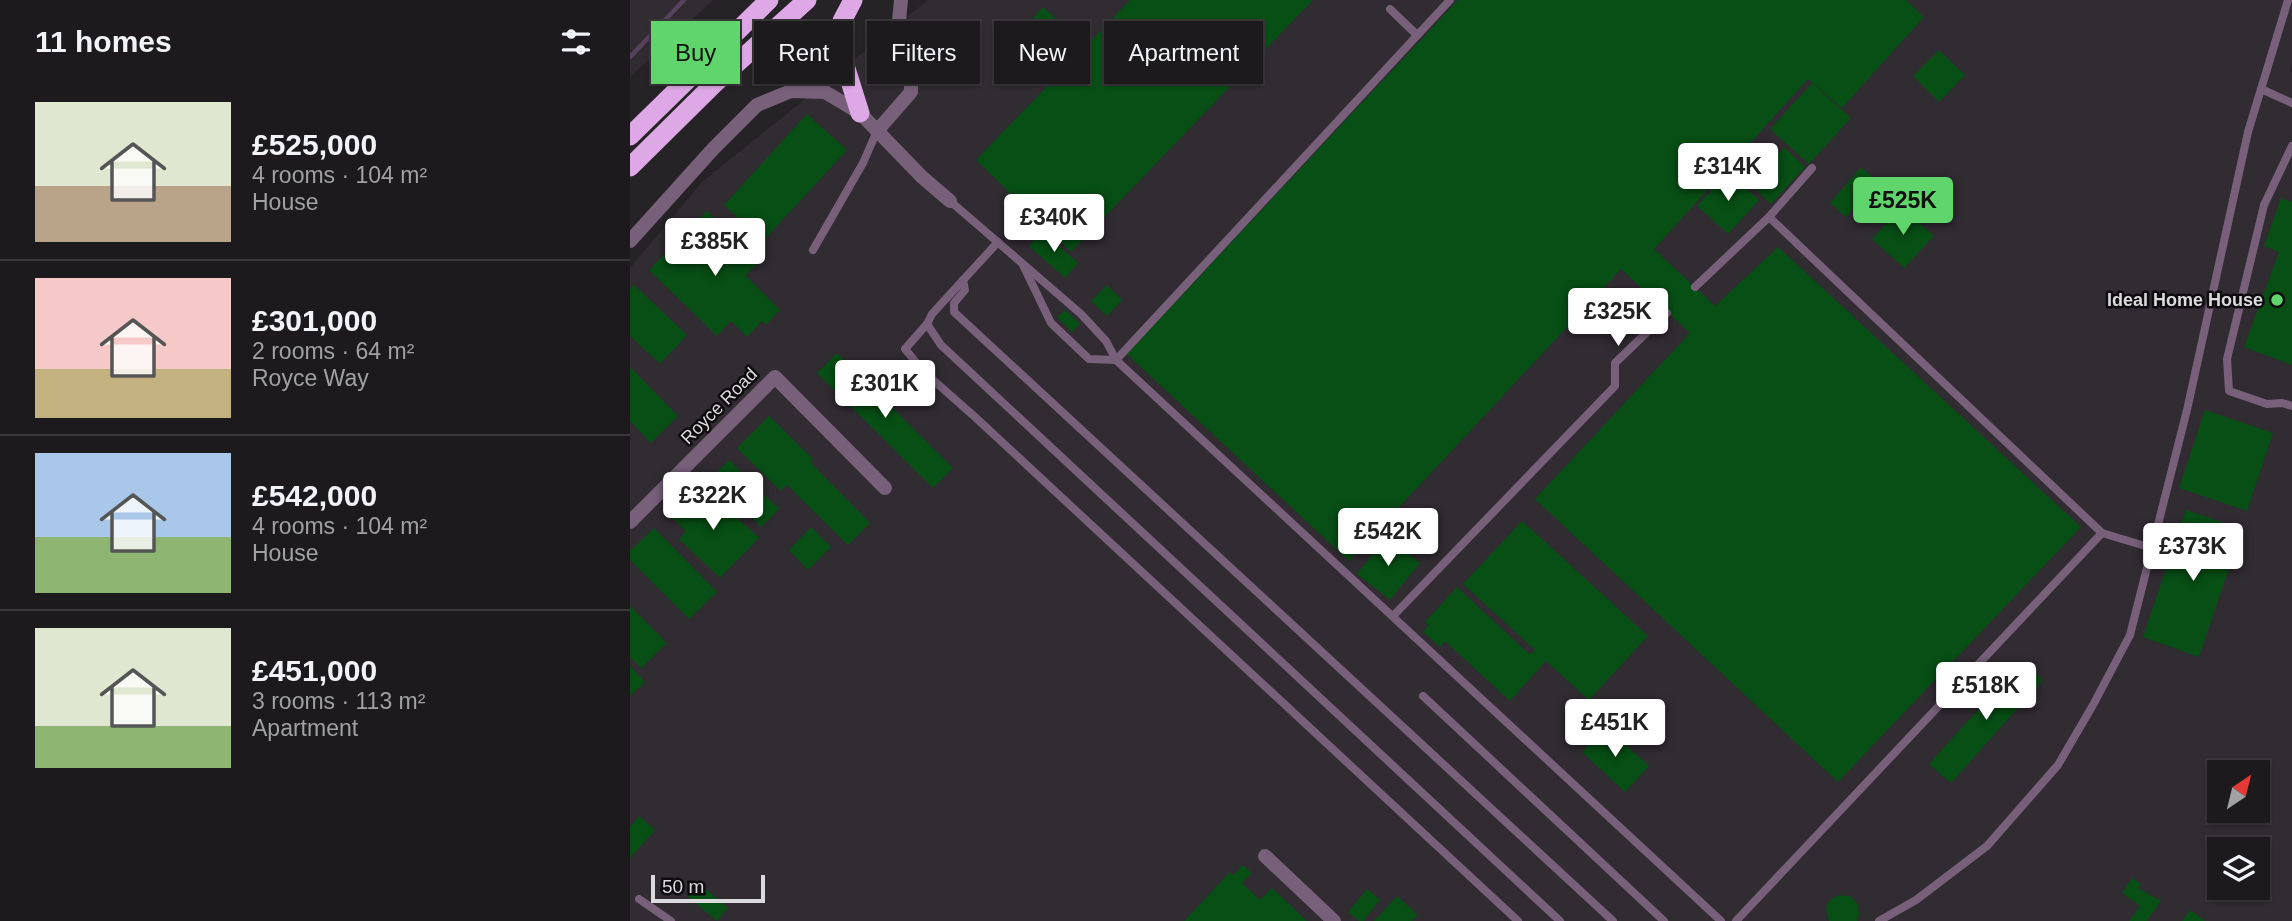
<!DOCTYPE html>
<html lang="en">
<head>
<meta charset="utf-8">
<style>
	:root { --surface:#1c1a1c; --page:#292729; --text:#f1f3f6; --muted:#a0a1a3; --line:#3a383b; --accent:#60d56b }
	body { margin:0; font-family:Arial,sans-serif; background:var(--page); color:var(--text); height:100vh; display:flex; flex-direction:column; font-size:26px; white-space:nowrap }
	* { box-sizing:border-box; margin:0 }
	p { font-size:23px; color:var(--muted) }
	.icon { flex:none; width:38px; height:38px; fill:none; stroke:currentColor; stroke-width:2; stroke-linecap:round; stroke-linejoin:round }
	.map { position:relative; flex:1; overflow:hidden }
	.details { display:flex; flex-direction:column; background:var(--surface); width:630px }
	.details>* { flex:none }
	.guide { position:absolute; left:21px; top:21px; width:665px; height:63px; display:flex; gap:14px }
	.needle { width:46px; rotate:35deg }
	.fabs { position:absolute; left:1577px; top:760px; display:grid; gap:14px }
	.fabs a { display:grid; place-items:center; width:63px; height:63px; border-radius:0px; background:var(--surface); box-shadow:0 2px 5px #0004,0 0 0 2px var(--line); font-size:35px }
	.scale { position:absolute; left:21px; bottom:18px; width:114px; box-sizing:border-box; padding-left:7px; border:4px solid #dbdadc; border-top:0; font-size:19px; line-height:24px; white-space:nowrap; color:#dbdadc; -webkit-text-stroke:5px #0e0c0e; paint-order:stroke }
	.price { position:absolute; translate:-50% -60px; padding:0 16px; border-radius:7px; background:#fff; color:#222; font-size:23px; line-height:46px; filter:drop-shadow(0 2px 4px #0008) }
	.price::after { content:''; position:absolute; left:50%; top:42px; width:21px; height:16px; margin-left:-10px; background:inherit; clip-path:polygon(0 0,100% 0,50% 100%) }
	.price.selected { background:var(--accent); color:#111 }
	ul { padding:0; list-style:none }
	li { display:flex; align-items:center; gap:21px; height:175px; padding:0 35px }
	li+li { border-top:2px solid var(--line) }
	li span { display:grid; place-items:center; flex:none; width:196px; height:140px; border-radius:0px; color:#555 }
	li>.icon { margin-inline-start:auto }
	span .icon { width:84px; height:84px; fill:#fffc; stroke-width:1 }
	li b { font-size:30px }
	h2 { display:flex; justify-content:space-between; align-items:center; height:84px; padding:0 35px; font-size:30px }
	.pill { padding:0 24px; border-radius:0px; background:var(--surface); box-shadow:0 2px 5px #0004,0 0 0 2px var(--line); font-size:24px; line-height:63px }
	.pill.selected { background:var(--accent); color:#111 }
	main { display:flex; flex:1; min-height:0 }
	.map>svg:first-child { display:block }
	.built { fill:#312b32; fill-rule:evenodd }
	.lines { fill:none; stroke-linecap:round; stroke-linejoin:round }
	.stream { stroke:#58415d; stroke-width:4.5 }
	.building { fill:#074f15 }
	.service { stroke:#78607b; stroke-width:8 }
	.minor { stroke:#78607b; stroke-width:14 }
	.trunk { stroke:#dea8e6; stroke-width:19 }
	.poi-dot { fill:#60d56b; stroke:#0e0c0e; stroke-width:2.5 }
	.labels { text-anchor:middle; dominant-baseline:central; stroke-width:5; stroke-linejoin:round; paint-order:stroke }
	.poi-label { font-size:18px; font-weight:bold; fill:#dbdadc; stroke:#0e0c0e; text-anchor:end }
	.street-label { font-size:18px; fill:#dbdadc; stroke:#0e0c0e }
</style>
</head>
<body>
<main>
<section class="details">
<h2>11 homes<svg class="icon" aria-label="filters" viewBox="0 0 24 24"><path d="M4 7h16M4 17h16"/><circle cx="9" cy="7" r="2"/><circle cx="15" cy="17" r="2"/></svg></h2>
<ul>
<li><span style="background:linear-gradient(#dfe7d0 60%,#b9a48a 0)"><svg class="icon" aria-label="home" viewBox="0 0 24 24"><path d="M3 11l9-7 9 7M6 9v11h12V9"/></svg></span><div><b>£525,000</b><p>4 rooms · 104 m²</p><p>House</p></div></li>
<li><span style="background:linear-gradient(#f6c9c9 65%,#c2b280 0)"><svg class="icon" aria-label="home" viewBox="0 0 24 24"><path d="M3 11l9-7 9 7M6 9v11h12V9"/></svg></span><div><b>£301,000</b><p>2 rooms · 64 m²</p><p>Royce Way</p></div></li>
<li><span style="background:linear-gradient(#a9c7e8 60%,#8fb573 0)"><svg class="icon" aria-label="home" viewBox="0 0 24 24"><path d="M3 11l9-7 9 7M6 9v11h12V9"/></svg></span><div><b>£542,000</b><p>4 rooms · 104 m²</p><p>House</p></div></li>
<li><span style="background:linear-gradient(#dfe7d0 70%,#8fb573 0)"><svg class="icon" aria-label="home" viewBox="0 0 24 24"><path d="M3 11l9-7 9 7M6 9v11h12V9"/></svg></span><div><b>£451,000</b><p>3 rooms · 113 m²</p><p>Apartment</p></div></li>
</ul>
</section>
<div class="map">
<svg width="1662" height="921" viewBox="0 0 1662 921">
	<rect width="100%" height="100%" fill="#252326"/>
	<g class="built">
		<polygon points="0,0 83,0 0,77"/>
		<path d="M 298,0 L 1662,0 L 1662,64 L 1660,71 L 1662,72 L 1662,921 L 0,921 L 0,268 L 72,182 ZM 1589,772 L 1628,772 L 1628,810 L 1589,810 ZM 1589,849 L 1628,849 L 1628,887 L 1589,887 Z"/>
	</g>
	<g class="lines">
		<polyline class="stream" points="0,57 54,0"/>
	</g>
	<g class="building">
		<polygon points="500,0 683,0 441,252 346,160"/>
		<polygon points="828,0 1276,0 1294,17 1212,108 1178,79 1024,249 1085,306 1148,247 1451,527 1208,782 905,499 1060,333 991,269 719,561 497,354"/>
		<polygon points="413,7 449,40 409,83 374,50"/>
		<polygon points="1309,50 1335,75 1309,102 1283,76"/>
		<polygon points="1182,83 1221,118 1179,164 1140,129"/>
		<polygon points="177,114 217,150 133,241 94,205"/>
		<polygon points="1154,147 1175,167 1141,204 1120,184"/>
		<polygon points="1231,167 1248,182 1216,217 1200,203"/>
		<polygon points="1098,172 1129,200 1098,234 1067,206"/>
		<polygon points="1651,198 1662,202 1662,365 1614,347 1649,252 1634,246"/>
		<polygon points="1271,207 1304,236 1274,268 1242,239"/>
		<polygon points="77,211 129,262 115,275 150,310 136,325 132,321 117,337 101,321 87,336 19,270"/>
		<polygon points="412,231 448,263 435,278 399,246"/>
		<polygon points="4,285 57,335 30,364 0,336 0,289"/>
		<polygon points="477,285 492,300 477,316 461,301"/>
		<polygon points="435,310 450,324 442,332 427,317"/>
		<polygon points="207,353 323,468 303,488 187,373"/>
		<polygon points="0,367 48,416 21,443 0,421"/>
		<polygon points="1575,410 1643,433 1617,511 1549,488"/>
		<polygon points="139,416 183,459 180,462 240,523 218,545 157,485 151,491 107,448"/>
		<polygon points="99,460 149,509 131,527 82,477"/>
		<polygon points="72,485 129,538 90,578 49,539 56,531 41,517"/>
		<polygon points="1556,510 1612,529 1569,657 1513,637"/>
		<polygon points="892,521 1018,636 959,700 916,661 880,701 815,641 810,647 793,632 799,625 795,622 827,587 899,654 905,650 833,584"/>
		<polygon points="181,527 201,547 178,570 159,550"/>
		<polygon points="24,528 87,592 59,619 0,560 0,551"/>
		<polygon points="757,536 790,563 760,600 727,574"/>
		<polygon points="0,606 37,643 11,668 0,657"/>
		<polygon points="1392,661 1413,680 1321,783 1299,764"/>
		<polygon points="0,666 15,682 0,696"/>
		<polygon points="975,726 1019,766 995,792 952,752"/>
		<polygon points="9,816 25,830 0,858 0,827"/>
		<polygon points="613,865 622,873 612,883 630,900 642,888 677,921 554,921 600,872 603,875"/>
		<polygon points="1502,878 1511,884 1508,888 1531,901 1517,921 1499,921 1510,906 1492,893"/>
		<polygon points="69,883 98,908 87,921 58,897"/>
		<polygon points="737,889 750,900 733,921 729,921 718,912"/>
		<polygon points="1209,895 1220,896 1228,904 1229,915 1227,921 1199,921 1196,910 1197,905 1200,900"/>
		<polygon points="767,896 788,915 782,921 744,921"/>
		<polygon points="1560,910 1575,921 1552,921"/>
	</g>
	<g class="lines">
		<g class="service">
			<polyline points="760,9 787,35"/>
			<polyline points="1631,89 1662,103"/>
			<polyline points="1662,146 1634,205 1597,359 1599,391 1637,404 1652,403 1662,406"/>
			<polyline points="320,201 451,314 476,341 486,360 1091,921"/>
			<polyline points="368,242 302,314 297,324 311,345 930,921"/>
			<polyline points="183,250 233,163 247,131"/>
			<polyline points="393,265 421,323 459,359 486,360"/>
			<polyline points="333,280 335,290 324,303 324,312 983,921"/>
			<polyline points="1065,287 1139,217 1182,168"/>
			<polyline points="297,324 275,349 294,372 345,417 888,921"/>
			<polyline points="486,360 820,0"/>
			<polyline points="1472,533 1522,548"/>
			<polyline points="763,616 985,386 985,363 1037,313"/>
			<polyline points="793,696 1034,921"/>
			<polyline points="9,899 41,921"/>
			<polyline points="1106,921 1472,533 1139,217"/>
			<polyline points="1249,921 1286,900 1357,846 1428,765 1463,705 1500,635 1557,410 1618,132 1658,0"/>
		</g>
		<g class="minor">
			<polyline points="247,131 281,92 281,68 268,31 271,0"/>
			<polyline points="0,241 83,149 127,105 161,91 195,92 230,113 292,177 320,201"/>
			<polyline points="0,522 145,377 255,488"/>
			<polyline points="635,856 704,921"/>
		</g>
		<g class="trunk">
			<polyline points="223,0 212,21 208,43 230,113"/>
			<polyline points="0,136 139,0"/>
			<polyline points="0,167 85,83 177,0"/>
		</g>
	</g>
	<circle class="poi-dot" cx="1647" cy="300" r="7"/>
	<g class="labels">
		<g class="poi-label">
			<text x="1633" y="300">Ideal Home House</text>
		</g>
		<g class="street-label">
			<text transform="translate(89 406) rotate(-45)">Royce Road</text>
		</g>
	</g>
</svg>
<div class="fabs">
<a><svg class="needle" viewBox="-14 -14 28 28"><path d="M0-13l5 13h-10z" fill="#e53935"/><path d="M0 13l5-13h-10z" fill="#a0a1a3"/></svg></a>
<a><svg class="icon" aria-label="layers" viewBox="0 0 24 24"><path d="M12 4l9 5-9 5-9-5zM3 14l9 5 9-5"/></svg></a>
</div>
<div class="scale">50 m</div>
<b class="price" style="left:1098px;top:203px">£314K</b>
<b class="price selected" style="left:1273px;top:237px">£525K</b>
<b class="price" style="left:424px;top:254px">£340K</b>
<b class="price" style="left:85px;top:278px">£385K</b>
<b class="price" style="left:988px;top:348px">£325K</b>
<b class="price" style="left:255px;top:420px">£301K</b>
<b class="price" style="left:83px;top:532px">£322K</b>
<b class="price" style="left:758px;top:568px">£542K</b>
<b class="price" style="left:1563px;top:583px">£373K</b>
<b class="price" style="left:1356px;top:722px">£518K</b>
<b class="price" style="left:985px;top:759px">£451K</b>
<div class="guide">
<a class="pill selected">Buy</a>
<a class="pill">Rent</a>
<a class="pill">Filters</a>
<a class="pill">New</a>
<a class="pill">Apartment</a>
</div>
</div>
</main>
</body>
</html>
